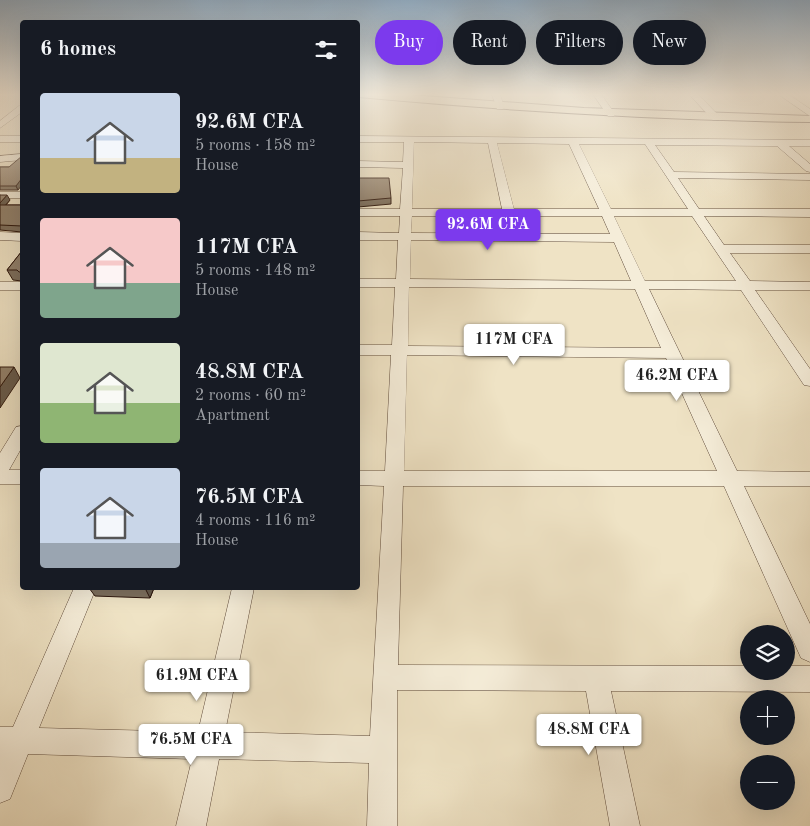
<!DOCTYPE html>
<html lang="en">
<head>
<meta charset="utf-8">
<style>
	:root { --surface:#171b24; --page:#242831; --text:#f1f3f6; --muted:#9ea1a6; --accent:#7c3aed }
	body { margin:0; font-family:"Old Standard TT",serif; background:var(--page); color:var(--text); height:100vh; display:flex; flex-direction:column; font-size:19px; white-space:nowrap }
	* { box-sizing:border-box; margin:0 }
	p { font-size:16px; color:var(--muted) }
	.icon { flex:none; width:28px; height:28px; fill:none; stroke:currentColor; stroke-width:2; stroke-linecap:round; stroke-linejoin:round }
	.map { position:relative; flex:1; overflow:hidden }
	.details { position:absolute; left:20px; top:20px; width:340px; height:570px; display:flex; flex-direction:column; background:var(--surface); border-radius:5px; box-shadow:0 5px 20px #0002 }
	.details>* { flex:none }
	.guide { position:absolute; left:375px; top:20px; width:360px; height:45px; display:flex; gap:10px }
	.buttons { position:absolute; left:740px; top:625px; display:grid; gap:10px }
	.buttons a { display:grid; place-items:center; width:55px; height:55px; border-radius:50%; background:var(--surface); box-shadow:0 5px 20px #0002; font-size:25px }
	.price { position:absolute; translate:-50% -42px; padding:0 11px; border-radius:5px; background:#fff; color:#222; font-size:16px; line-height:32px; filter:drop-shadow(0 1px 2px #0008) }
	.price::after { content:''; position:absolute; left:50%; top:30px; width:15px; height:11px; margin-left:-8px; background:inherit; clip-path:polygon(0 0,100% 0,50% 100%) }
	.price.current { background:var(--accent); color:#fff }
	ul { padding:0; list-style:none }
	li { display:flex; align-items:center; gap:15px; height:125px; padding:0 20px }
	li span { display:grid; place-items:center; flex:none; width:140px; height:100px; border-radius:5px; color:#555 }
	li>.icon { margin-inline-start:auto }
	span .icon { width:60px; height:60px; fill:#fffc; stroke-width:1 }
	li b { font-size:21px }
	h2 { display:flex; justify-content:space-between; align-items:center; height:60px; padding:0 20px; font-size:21px }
	.chip { padding:0 18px; border-radius:22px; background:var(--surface); box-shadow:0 5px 20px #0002; font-size:18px; line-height:45px }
	.chip.current { background:var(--accent); color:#fff }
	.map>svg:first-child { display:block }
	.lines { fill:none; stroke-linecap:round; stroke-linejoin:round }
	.minor-casing { stroke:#604c3c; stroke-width:1 }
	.major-casing { stroke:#30190e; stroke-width:2 }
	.minor { fill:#f5edd9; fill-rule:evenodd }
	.major { fill:#efe3c5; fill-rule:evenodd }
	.wall { fill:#7e705e; stroke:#30190e }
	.shaded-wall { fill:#675b4c; stroke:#30190e }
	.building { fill:#93826d; stroke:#30190e }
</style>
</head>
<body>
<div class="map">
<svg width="810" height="826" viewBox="0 0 810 826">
	<rect width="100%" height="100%" fill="#efe3c5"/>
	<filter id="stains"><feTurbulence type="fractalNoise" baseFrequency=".004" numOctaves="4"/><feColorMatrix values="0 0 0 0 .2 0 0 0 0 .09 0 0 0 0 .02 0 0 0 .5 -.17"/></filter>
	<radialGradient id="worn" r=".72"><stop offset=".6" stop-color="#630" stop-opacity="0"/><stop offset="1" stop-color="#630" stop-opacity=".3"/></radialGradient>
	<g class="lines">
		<g class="minor-casing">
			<g id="minor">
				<polygon points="492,94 500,94 504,107 503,109 497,109"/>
				<polygon points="593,94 601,94 615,114 614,116 608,116"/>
				<polygon points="689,94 698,94 719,116 719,120 713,120"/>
				<polygon points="778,94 788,94 810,109 810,116"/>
				<polygon points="19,106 22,106 22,112 0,128 0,121"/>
				<rect x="0" y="136" width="22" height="6"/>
				<path d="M 358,136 L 810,140 L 810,146 L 789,146 L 810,164 L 810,172 L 806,171 L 777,146 L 655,145 L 674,172 L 810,174 L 810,180 L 678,178 L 699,209 L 810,209 L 810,217 L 704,216 L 724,245 L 810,245 L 810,253 L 730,253 L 750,281 L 810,282 L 810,290 L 755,290 L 810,369 L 810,386 L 804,385 L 741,290 L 649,289 L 737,471 L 810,472 L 810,486 L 744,486 L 810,624 L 810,662 L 801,658 L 724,486 L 403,486 L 398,665 L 749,666 L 749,671 L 786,671 L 786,666 L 810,666 L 810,692 L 611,691 L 640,826 L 610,826 L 586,691 L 397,690 L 397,826 L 367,826 L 369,763 L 219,759 L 206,826 L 176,826 L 192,759 L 28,754 L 10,799 L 0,803 L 0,727 L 13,727 L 74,588 L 96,588 L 39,728 L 198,732 L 232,588 L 254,588 L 225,732 L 370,736 L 384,486 L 358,485 L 358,471 L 385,471 L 391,355 L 358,355 L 358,345 L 392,345 L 395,287 L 358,287 L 358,279 L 396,279 L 398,240 L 358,240 L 358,232 L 399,233 L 400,216 L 358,216 L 358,209 L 400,209 L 403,168 L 358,167 L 358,161 L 403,162 L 404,142 L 358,142 ZM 414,142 L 488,143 L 502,209 L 412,209 ZM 497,143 L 569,144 L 599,209 L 514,209 ZM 579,144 L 645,144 L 688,209 L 611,209 ZM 412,216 L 602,216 L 610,234 L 411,233 ZM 614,216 L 692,216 L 736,281 L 645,281 ZM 411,240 L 614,242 L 631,281 L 410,279 ZM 409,287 L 635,289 L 661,348 L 408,346 ZM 407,355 L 666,358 L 717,471 L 404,471 Z"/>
				<polygon points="22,154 22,160 0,162 0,156"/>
				<rect x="0" y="192" width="22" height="6"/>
				<polygon points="0,232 22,233 22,241 0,240"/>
				<rect x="0" y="282" width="22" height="8"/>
				<polygon points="22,426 22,447 9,470 22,470 22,484 0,484 0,453 16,427"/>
			</g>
		</g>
		<g class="major-casing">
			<path id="major" d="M 358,94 L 397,94 L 584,108 L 810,116 L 810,122 C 659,120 509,111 359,97 Z"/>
		</g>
		<use href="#minor" class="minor"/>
		<use href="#major" class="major"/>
	</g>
	<g class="wall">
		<polygon points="0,167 9,167 18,190 0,190"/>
		<polygon points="358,178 391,198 391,204 358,207"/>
		<polygon points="0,195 10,200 6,205 22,205 22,232 0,230"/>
		<polygon points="22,251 22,281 13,280 7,270"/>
		<polygon points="89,588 154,588 150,598 95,596"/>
	</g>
	<g class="shaded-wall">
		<polygon points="22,178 22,185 18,190 16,186"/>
		<polygon points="7,195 10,200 1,210 0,208 0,203"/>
		<polygon points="14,367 20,378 0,408 0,387"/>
		<polygon points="145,588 154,588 150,598"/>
	</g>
	<g class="building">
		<polygon points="22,156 22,170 20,172 22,174 22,178 16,186 0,186 0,167 9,167"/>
		<polygon points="358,178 389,178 391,198 358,201"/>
		<polygon points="0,195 7,195 0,203"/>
		<polygon points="0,205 22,205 22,226 0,225"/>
		<polygon points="22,251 22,272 19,272 17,270 7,270"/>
		<polygon points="0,367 14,367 0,387"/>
	</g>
	<linearGradient id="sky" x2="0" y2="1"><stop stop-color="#91abc1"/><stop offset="0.45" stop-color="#f8f2e5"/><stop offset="1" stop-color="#f8f2e5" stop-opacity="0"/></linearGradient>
	<rect width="810" height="210" fill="url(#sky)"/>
	<rect width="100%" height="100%" filter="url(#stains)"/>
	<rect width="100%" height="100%" fill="url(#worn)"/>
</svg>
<div class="buttons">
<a><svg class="icon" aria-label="layers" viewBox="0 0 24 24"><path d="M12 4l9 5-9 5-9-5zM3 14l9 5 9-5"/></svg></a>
<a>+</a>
<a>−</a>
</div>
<b class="price current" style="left:488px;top:251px">92.6M CFA</b>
<b class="price" style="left:514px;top:366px">117M CFA</b>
<b class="price" style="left:677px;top:402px">46.2M CFA</b>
<b class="price" style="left:197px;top:702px">61.9M CFA</b>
<b class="price" style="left:589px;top:756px">48.8M CFA</b>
<b class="price" style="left:191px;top:766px">76.5M CFA</b>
<div class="guide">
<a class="chip current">Buy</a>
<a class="chip">Rent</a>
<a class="chip">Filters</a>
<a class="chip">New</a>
</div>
<section class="details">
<h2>6 homes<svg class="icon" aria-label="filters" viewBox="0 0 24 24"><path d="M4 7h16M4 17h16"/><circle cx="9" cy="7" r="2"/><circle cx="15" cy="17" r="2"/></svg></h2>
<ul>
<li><span style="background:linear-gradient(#c9d6e8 65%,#c2b280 0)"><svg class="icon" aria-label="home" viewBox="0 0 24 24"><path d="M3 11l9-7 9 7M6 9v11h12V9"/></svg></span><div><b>92.6M CFA</b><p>5 rooms · 158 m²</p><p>House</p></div></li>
<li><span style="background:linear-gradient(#f6c9c9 65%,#7fa58c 0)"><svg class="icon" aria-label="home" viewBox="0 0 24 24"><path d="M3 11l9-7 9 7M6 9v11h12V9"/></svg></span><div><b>117M CFA</b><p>5 rooms · 148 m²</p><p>House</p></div></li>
<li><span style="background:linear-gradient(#dfe7d0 60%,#8fb573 0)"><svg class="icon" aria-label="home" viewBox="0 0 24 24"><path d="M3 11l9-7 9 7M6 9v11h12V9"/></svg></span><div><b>48.8M CFA</b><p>2 rooms · 60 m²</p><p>Apartment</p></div></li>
<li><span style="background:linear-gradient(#c9d6e8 75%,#9aa5b1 0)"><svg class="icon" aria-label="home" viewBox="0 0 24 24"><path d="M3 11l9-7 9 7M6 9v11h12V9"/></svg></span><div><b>76.5M CFA</b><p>4 rooms · 116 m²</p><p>House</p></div></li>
</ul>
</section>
</div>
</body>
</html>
